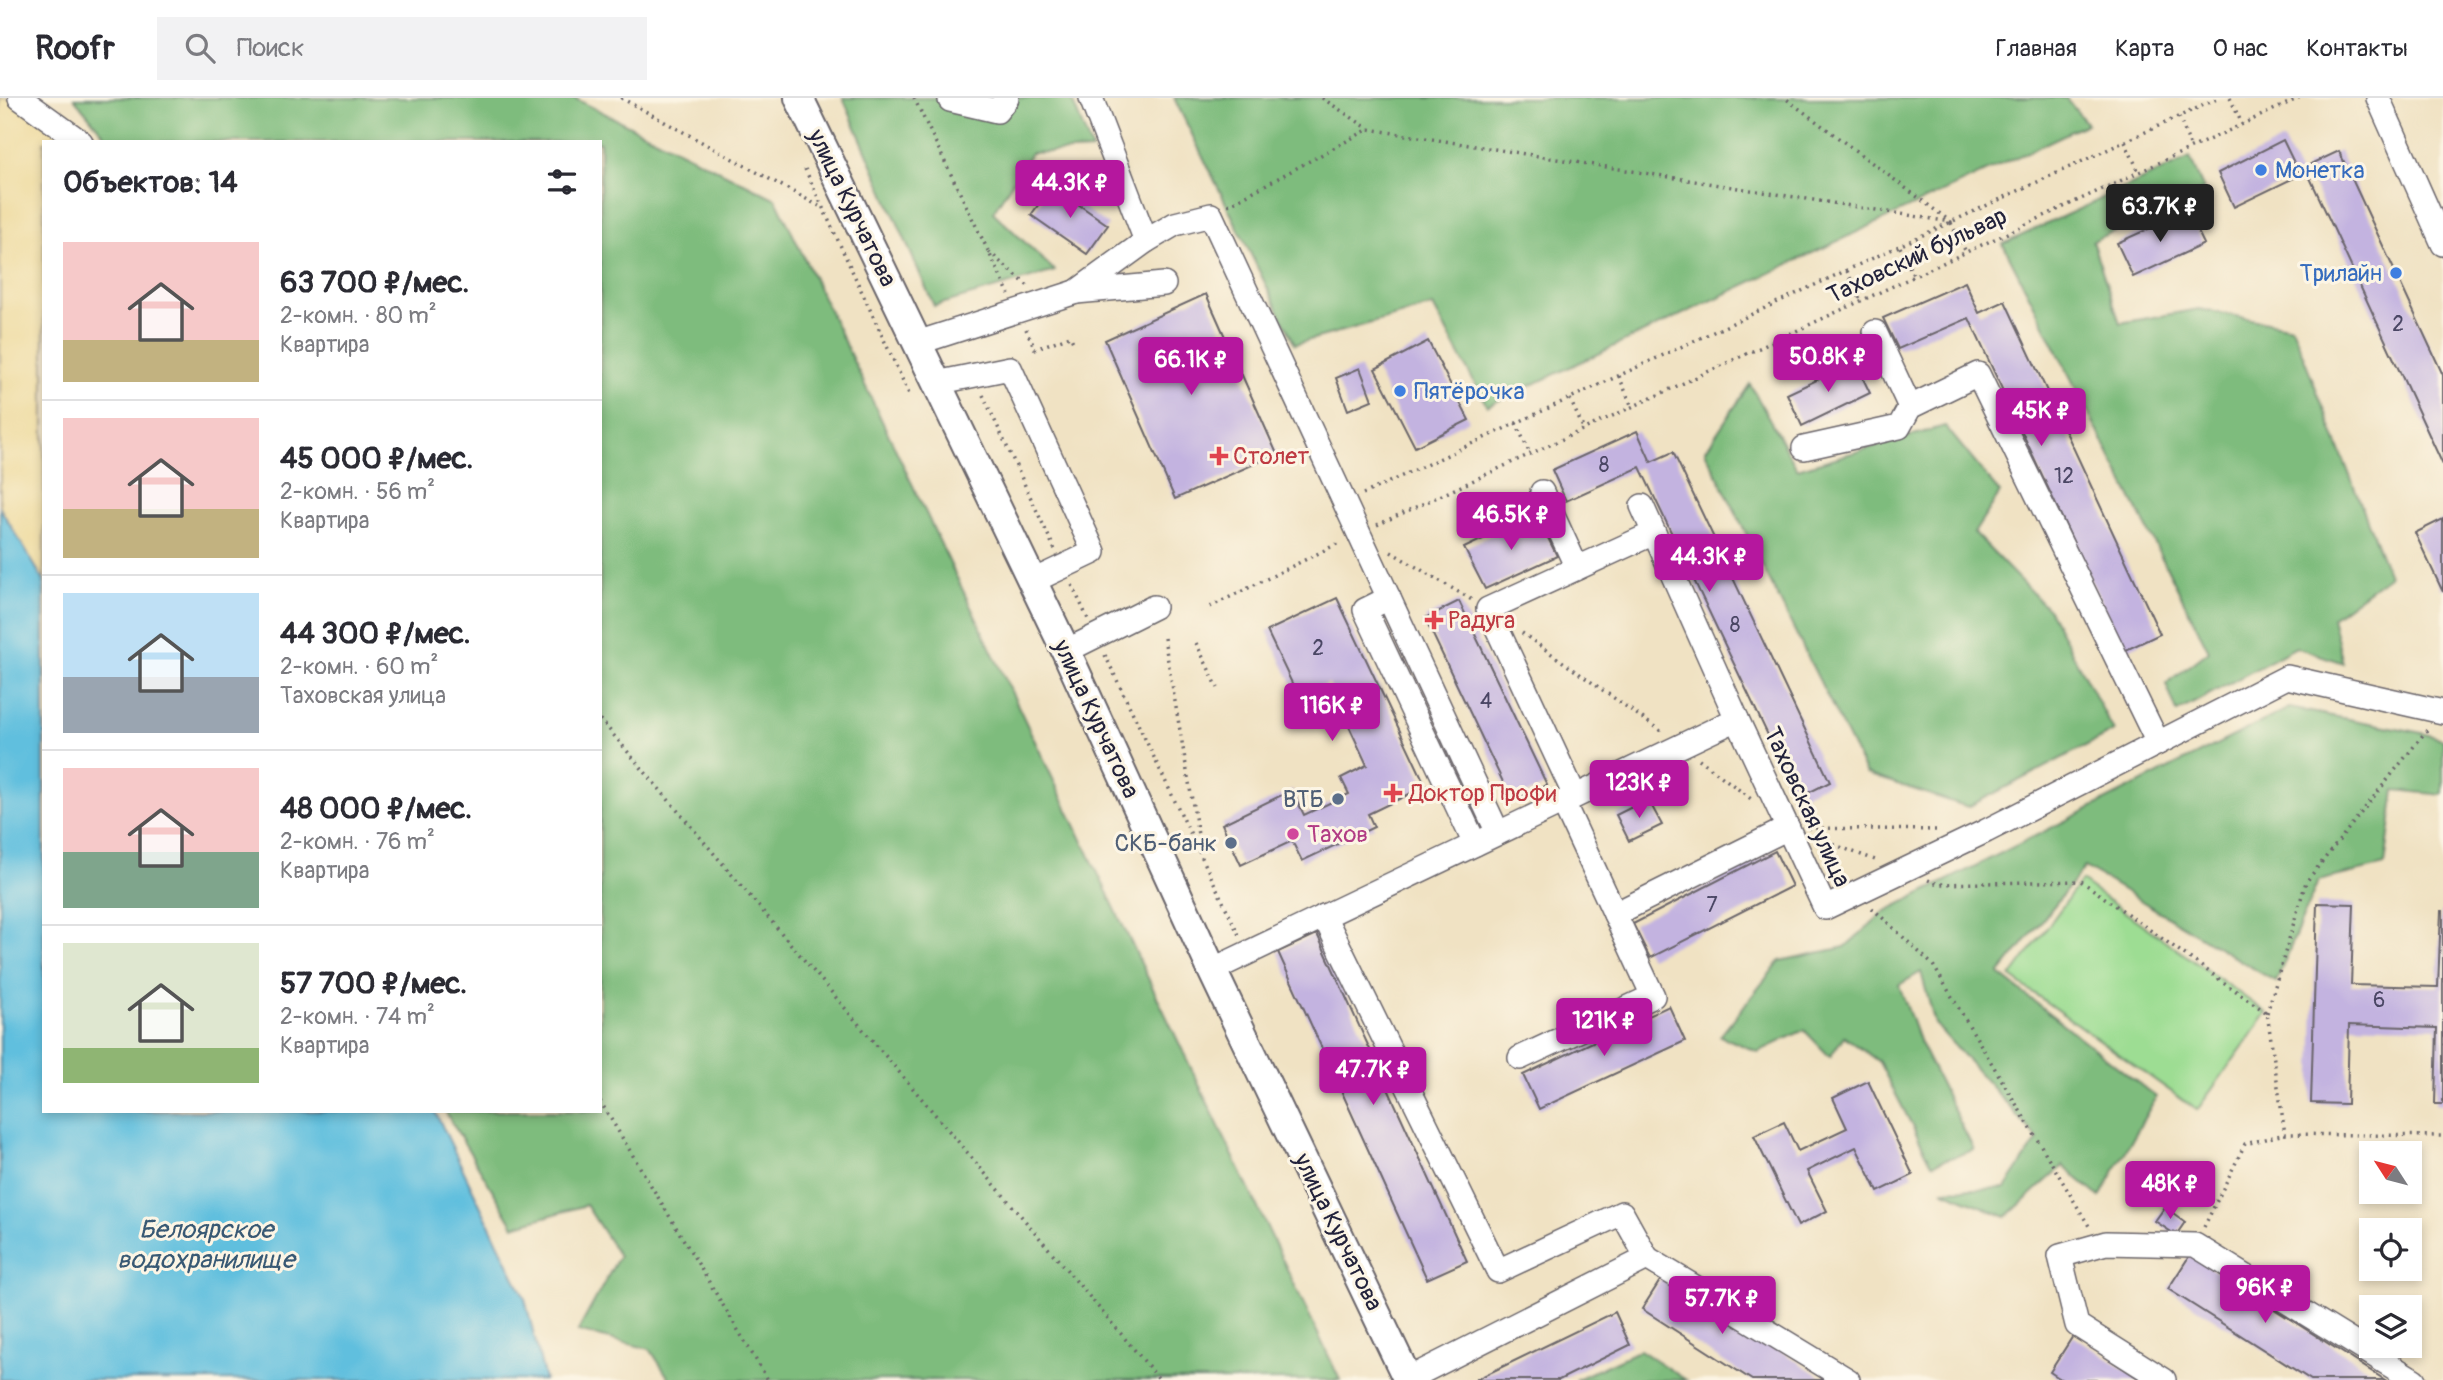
<!DOCTYPE html>
<html lang="ru">
<head>
<meta charset="utf-8">
<style>
	:root { --surface:#fff; --page:#f2f2f3; --text:#2b2b33; --muted:#7c7c81; --line:#e1e1e2; --accent:#b5179e }
	body { margin:0; font-family:Pangolin,sans-serif; background:var(--page); color:var(--text); height:100vh; display:flex; flex-direction:column; font-size:26px; white-space:nowrap }
	* { box-sizing:border-box; margin:0 }
	p { font-size:23px; color:var(--muted) }
	.icon { flex:none; width:38px; height:38px; fill:none; stroke:currentColor; stroke-width:2; stroke-linecap:round; stroke-linejoin:round }
	.map { position:relative; flex:1; overflow:hidden }
	.side { position:absolute; left:42px; top:42px; width:560px; height:973px; display:flex; flex-direction:column; background:var(--surface); border-radius:0px; box-shadow:0 4px 10px #0003 }
	.side>* { flex:none }
	.needle { width:46px; rotate:306deg }
	.controls { position:absolute; left:2359px; top:1043px; display:grid; gap:14px }
	.controls a { display:grid; place-items:center; width:63px; height:63px; border-radius:0px; background:var(--surface); box-shadow:0 4px 10px #0003; font-size:35px }
	.price { position:absolute; translate:-50% -60px; padding:0 16px; border-radius:7px; background:var(--accent); color:#fff; font-size:23px; line-height:46px; filter:drop-shadow(0 2px 4px #0008) }
	.price::after { content:''; position:absolute; left:50%; top:42px; width:21px; height:16px; margin-left:-10px; background:inherit; clip-path:polygon(0 0,100% 0,50% 100%) }
	.price.on { background:#222; color:#fff }
	ul { padding:0; list-style:none }
	li { display:flex; align-items:center; gap:21px; height:175px; padding:0 21px }
	li+li { border-top:2px solid var(--line) }
	li span { display:grid; place-items:center; flex:none; width:196px; height:140px; border-radius:0px; color:#555 }
	li>.icon { margin-inline-start:auto }
	span .icon { width:84px; height:84px; fill:#fffc; stroke-width:1 }
	li b { font-size:30px }
	h2 { display:flex; justify-content:space-between; align-items:center; height:84px; padding:0 21px; font-size:30px }
	header { display:flex; align-items:center; gap:42px; box-sizing:border-box; height:98px; padding:0 35px; background:var(--surface); border-bottom:2px solid var(--line) }
	header strong { font-size:33px }
	nav { display:flex; gap:38px; margin-inline-start:auto; font-size:24px }
	.search { width:490px; height:63px; background:var(--page); display:flex; align-items:center; gap:18px; box-sizing:border-box; padding:0 24px; border-radius:0px; color:var(--muted); font-size:26px }
	.map>svg:first-child { display:block }
	.green { fill:#9ddd93; stroke:#608067; stroke-width:2 }
	.forest { fill:#7ebc7d; stroke:#506f5c; stroke-width:2 }
	.sand { fill:#eeda9e; stroke:#887e6c; stroke-width:2 }
	.water { fill:#60bfde; stroke:#41708c; stroke-width:2 }
	.building { fill:#c3b3e0 }
	.lines { fill:none; stroke-linecap:round; stroke-linejoin:round }
	.minor-casing { stroke:#6a656b; stroke-width:26 }
	.major-casing { stroke:#6a656b; stroke-width:32 }
	.path { stroke:#6a656b; stroke-width:3.5; stroke-dasharray:2 5; stroke-linecap:butt }
	.minor { stroke:#fff; stroke-width:23 }
	.major { stroke:#fff; stroke-width:28 }
	.shop-dot { fill:#3f7fe0; stroke:#fcf5e5; stroke-width:2.5 }
	.health-dot { fill:#e0444e; stroke:#fcf5e5; stroke-width:2.5 }
	.service-dot { fill:#5c6f8a; stroke:#fcf5e5; stroke-width:2.5 }
	.hotel-dot { fill:#d1479c; stroke:#fcf5e5; stroke-width:2.5 }
	.labels { text-anchor:middle; dominant-baseline:central; stroke-width:6; stroke-linejoin:round; paint-order:stroke }
	.number-label { font-size:21px; fill:#4a4664 }
	.shop-label { font-size:24px; fill:#366cbe; stroke:#fcf5e5; text-anchor:start }
	.street-label { font-size:24px; fill:#22223b; stroke:#fcf5e5 }
	.health-label { font-size:24px; fill:#be3a42; stroke:#fcf5e5; text-anchor:start }
	.service-label { font-size:24px; fill:#4e5e75; stroke:#fcf5e5; text-anchor:end }
	.hotel-label { font-size:24px; fill:#b23c85; stroke:#fcf5e5; text-anchor:start }
	.water-label { font-size:26px; font-style:italic; fill:#385974; stroke:#fcf5e5 }
</style>
</head>
<body>
<header>
<strong>Roofr</strong>
<div class="search"><svg class="icon" aria-label="search" viewBox="0 0 24 24"><circle cx="10" cy="10" r="6"/><path d="M15 15l6 6"/></svg>Поиск</div>
<nav><a>Главная</a><a>Карта</a><a>О нас</a><a>Контакты</a></nav>
</header>
<div class="map">
<svg width="2443" height="1282" viewBox="0 0 2443 1282">
	<rect width="100%" height="100%" fill="#fcf5e5"/>
	<filter id="ink" filterUnits="userSpaceOnUse"><feTurbulence type="fractalNoise" baseFrequency=".0143" numOctaves="2"/><feDisplacementMap in="SourceGraphic" scale="14" xChannelSelector="R" yChannelSelector="G"/><feConvolveMatrix kernelMatrix="1 2 1 2 8 2 1 2 1" color-interpolation-filters="sRGB"/></filter>
	<filter id="wash" filterUnits="userSpaceOnUse"><feTurbulence type="fractalNoise" baseFrequency=".00686" numOctaves="4" result="noise"/><feDisplacementMap in="SourceGraphic" scale="28" xChannelSelector="R" yChannelSelector="G"/><feGaussianBlur stdDeviation="1.57" result="paint"/><feColorMatrix in="noise" values="0 0 0 0 0 0 0 0 0 0 0 0 0 0 0 0 0 1.4 0 .05"/><feComposite in="paint" operator="in"/></filter>
	<g filter="url(#wash)">
		<rect width="100%" height="100%" fill="#f0e2c3"/>
		<polygon class="green" points="2081,783 2267,915 2197,1012 2011,879"/>
		<g class="forest">
			<polygon points="74,0 574,0 776,101 1340,1282 670,1282 650,1251 578,1233 619,1158 586,1107 514,1128 445,1013 600,1013 600,44 110,44"/>
			<polygon points="843,0 1071,0 1092,52 1031,55 993,114 1055,173 934,208"/>
			<polygon points="1174,0 2066,0 2087,26 1487,308 1433,208 1295,246"/>
			<polygon points="2190,60 2204,92 2092,143 2120,225 2199,211 2292,229 2389,478 2332,520 2343,565 2296,549 2177,614 2166,586 2209,553 2003,146"/>
			<polygon points="1750,286 1797,371 1945,328 2000,395 1974,435 2049,512 2114,633 1968,709 1866,676 1705,353"/>
			<polygon points="2289,610 2418,634 2443,641 2443,697 2395,692 2385,767 2318,783 2276,884 2085,769 1999,876 2156,999 2100,1099 2063,1068 2006,1119 1942,1092 2005,1090 2038,1041 1935,926 1921,874 1899,887 1920,945 1974,1052 1932,1066 1879,964 1844,938 1830,959 1804,932 1758,954 1720,938 1780,863 1845,849 1884,814"/>
			<polygon points="1640,1252 1686,1282 1575,1282"/>
		</g>
		<polygon class="sand" points="0,0 9,0 71,44 44,44 44,483 0,410"/>
		<polygon class="water" points="0,410 44,483 44,1013 435,1013 525,1201 545,1282 0,1282"/>
		<g id="blocks">
			<g class="building">
				<polygon points="2283,42 2300,77 2234,109 2218,75"/>
				<polygon points="2339,53 2443,277 2443,367 2305,69"/>
				<polygon points="1052,88 1108,127 1087,156 1031,117"/>
				<polygon points="2188,113 2204,146 2133,179 2117,145"/>
				<polygon points="1965,184 1979,215 2005,203 2160,536 2124,553 1969,220 1898,251 1883,220"/>
				<polygon points="1206,196 1277,356 1175,401 1105,242"/>
				<polygon points="1428,243 1469,322 1415,349 1375,271"/>
				<polygon points="1855,264 1870,295 1802,328 1787,296"/>
				<polygon points="1360,270 1372,302 1348,312 1336,280"/>
				<polygon points="1637,333 1651,364 1673,354 1830,684 1798,700 1640,369 1566,403 1552,372"/>
				<polygon points="1536,416 1557,458 1485,491 1464,450"/>
				<polygon points="2443,421 2443,494 2415,435"/>
				<polygon points="1337,500 1426,688 1368,716 1374,729 1302,763 1292,743 1241,767 1222,726 1292,692 1304,717 1349,696 1341,680 1367,667 1329,585 1299,600 1267,533"/>
				<polygon points="1459,503 1547,687 1512,703 1425,520"/>
				<polygon points="1648,701 1662,727 1629,743 1616,717"/>
				<polygon points="1775,753 1792,788 1650,860 1633,826"/>
				<polygon points="2317,805 2354,806 2351,887 2438,889 2441,813 2443,813 2443,1006 2435,1006 2437,930 2349,927 2347,1006 2311,1005"/>
				<polygon points="1317,836 1467,1163 1427,1181 1278,854"/>
				<polygon points="1669,908 1685,943 1539,1011 1523,977"/>
				<polygon points="1868,983 1913,1077 1878,1094 1856,1049 1807,1073 1827,1113 1798,1128 1754,1038 1784,1024 1798,1053 1847,1030 1833,1000"/>
				<polygon points="2165,1109 2185,1124 2176,1137 2155,1123"/>
				<polygon points="2190,1157 2385,1282 2311,1282 2168,1191"/>
				<polygon points="1663,1178 1826,1282 1752,1282 1642,1211"/>
				<polygon points="1615,1214 1630,1247 1559,1282 1475,1282"/>
				<polygon points="2073,1238 2141,1282 2062,1282 2050,1274"/>
			</g>
		</g>
	</g>
	<g filter="url(#ink)">
		<use href="#blocks" fill-opacity="0" stroke="#6a656b" stroke-width="2"/>
		<g class="lines">
			<g class="minor-casing">
				<g id="minor">
					<polyline points="20,0 81,44"/>
					<polyline points="1091,0 1146,143"/>
					<polyline points="2378,0 2443,146"/>
					<polyline points="950,2 997,13 1007,0"/>
					<polyline points="1080,86 1120,76"/>
					<polyline points="1076,194 1164,186"/>
					<polyline points="1875,234 1910,309"/>
					<polyline points="917,245 1076,194 1146,143 1175,126 1211,117 1498,735"/>
					<polyline points="936,285 1010,270 1094,454 1031,484"/>
					<polyline points="1804,350 1899,329 1910,309 1978,276 2158,645"/>
					<polyline points="1542,394 1577,470"/>
					<polyline points="1642,408 1737,621"/>
					<polyline points="1389,500 1365,512 1475,746"/>
					<polyline points="1066,553 1154,509"/>
					<polyline points="1575,698 1488,511 1654,435"/>
					<polyline points="1615,816 1788,730"/>
					<polyline points="1324,818 1498,1173 1622,1115 1647,1160"/>
					<polyline points="1212,872 1737,621 1825,810 1986,733 2287,579 2443,614"/>
					<polyline points="1520,960 1653,898 1563,704"/>
					<polyline points="1408,1281 1647,1160 1848,1282"/>
					<polyline points="2164,1282 2077,1227 2060,1158 2106,1145 2195,1147 2414,1282"/>
				</g>
			</g>
			<g class="major-casing">
				<polyline id="major" points="799,0 1066,553 1212,872 1408,1282"/>
			</g>
			<g class="path">
				<polyline points="621,0 819,108"/>
				<polyline points="914,0 1009,196"/>
				<polyline points="1322,0 1369,31"/>
				<polyline points="2230,0 2242,26"/>
				<polyline points="2179,19 2191,50"/>
				<polyline points="2125,44 2139,74"/>
				<polyline points="805,71 910,298"/>
				<polyline points="1228,107 1369,31 1951,124 1785,0"/>
				<polyline points="1951,125 1966,154"/>
				<polyline points="1900,149 1914,179"/>
				<polyline points="989,154 1028,188"/>
				<polyline points="1847,173 1861,203"/>
				<polyline points="1026,231 1035,251 1070,238 1074,246"/>
				<polyline points="1619,278 1632,309"/>
				<polyline points="983,297 1055,452"/>
				<polyline points="1570,301 1584,332"/>
				<polyline points="1516,325 1530,356"/>
				<polyline points="1363,396 2219,0"/>
				<polyline points="1377,427 2299,0"/>
				<polyline points="1391,454 1472,502"/>
				<polyline points="1072,487 1088,521"/>
				<polyline points="1210,509 1341,444"/>
				<polyline points="1522,535 1662,634"/>
				<polyline points="1164,540 1201,754"/>
				<polyline points="1196,545 1218,590"/>
				<polyline points="1105,557 1239,837"/>
				<polyline points="600,621 1160,1282"/>
				<polyline points="1699,661 1751,701"/>
				<polyline points="1808,730 1937,732"/>
				<polyline points="1814,739 1875,762"/>
				<polyline points="1829,769 1841,780"/>
				<polyline points="1928,782 1938,786 2081,783 2267,915 2285,1036 2443,1038"/>
				<polyline points="1872,810 1933,867 2089,1128"/>
				<polyline points="2267,915 2306,784 2427,632"/>
				<polyline points="600,1003 768,1282"/>
				<polyline points="2204,1129 2245,1046 2285,1036"/>
			</g>
			<use href="#minor" class="minor"/>
			<use href="#major" class="major"/>
		</g>
	</g>
	<g class="shop-dot">
		<circle cx="2261" cy="72" r="7"/>
		<circle cx="2396" cy="175" r="7"/>
		<circle cx="1400" cy="293" r="7"/>
	</g>
	<g class="health-dot">
		<path d="M1215.5 347.5h7v7h7v7h-7v7h-7v-7h-7v-7h7z"/>
		<path d="M1430.5 511.5h7v7h7v7h-7v7h-7v-7h-7v-7h7z"/>
		<path d="M1389.5 684.5h7v7h7v7h-7v7h-7v-7h-7v-7h7z"/>
	</g>
	<g class="service-dot">
		<circle cx="1338" cy="701" r="7"/>
		<circle cx="1231" cy="745" r="7"/>
	</g>
	<circle class="hotel-dot" cx="1293" cy="736" r="7"/>
	<g class="labels">
		<g class="number-label">
			<text x="2398" y="226">2</text>
			<text x="1604" y="367">8</text>
			<text x="2064" y="378">12</text>
			<text x="1735" y="527">8</text>
			<text x="1318" y="550">2</text>
			<text x="1486" y="603">4</text>
			<text x="1712" y="807">7</text>
			<text x="2379" y="902">6</text>
		</g>
		<g class="shop-label">
			<text x="2275" y="72">Монетка</text>
			<text x="2382" y="175" text-anchor="end">Трилайн</text>
			<text x="1414" y="293">Пятёрочка</text>
		</g>
		<g class="street-label">
			<text transform="translate(852 110) rotate(64)">улица Курчатова</text>
			<text transform="translate(1917 158) rotate(-25)">Таховский бульвар</text>
			<text transform="translate(1096 621) rotate(65)">улица Курчатова</text>
			<text transform="translate(1807 709) rotate(65)">Таховская улица</text>
			<text transform="translate(1338 1134) rotate(64)">улица Курчатова</text>
		</g>
		<g class="health-label">
			<text x="1233" y="358">Столет</text>
			<text x="1448" y="522">Радуга</text>
			<text x="1409" y="695">Доктор Профи</text>
		</g>
		<g class="service-label">
			<text x="1324" y="701">ВТБ</text>
			<text x="1217" y="745">СКБ-банк</text>
		</g>
		<g class="hotel-label">
			<text x="1307" y="736">Тахов</text>
		</g>
		<g class="water-label">
			<text x="206" y="1132">Белоярское<tspan x="206" dy="30">водохранилище</tspan></text>
		</g>
	</g>
</svg>
<div class="controls">
<a><svg class="needle" viewBox="-14 -14 28 28"><path d="M0-13l5 13h-10z" fill="#e53935"/><path d="M0 13l5-13h-10z" fill="#7c7c81"/></svg></a>
<a><svg class="icon" aria-label="locate" viewBox="0 0 24 24"><circle cx="12" cy="12" r="6"/><path d="M12 2v4M12 18v4M2 12h4M18 12h4"/></svg></a>
<a><svg class="icon" aria-label="layers" viewBox="0 0 24 24"><path d="M12 4l9 5-9 5-9-5zM3 14l9 5 9-5"/></svg></a>
</div>
<b class="price" style="left:1070px;top:122px">44.3K ₽</b>
<b class="price on" style="left:2160px;top:146px">63.7K ₽</b>
<b class="price" style="left:1828px;top:296px">50.8K ₽</b>
<b class="price" style="left:1191px;top:299px">66.1K ₽</b>
<b class="price" style="left:2041px;top:350px">45K ₽</b>
<b class="price" style="left:1511px;top:454px">46.5K ₽</b>
<b class="price" style="left:1709px;top:496px">44.3K ₽</b>
<b class="price" style="left:1332px;top:645px">116K ₽</b>
<b class="price" style="left:1639px;top:722px">123K ₽</b>
<b class="price" style="left:1604px;top:960px">121K ₽</b>
<b class="price" style="left:1373px;top:1009px">47.7K ₽</b>
<b class="price" style="left:2170px;top:1123px">48K ₽</b>
<b class="price" style="left:2265px;top:1227px">96K ₽</b>
<b class="price" style="left:1722px;top:1238px">57.7K ₽</b>
<section class="side">
<h2>Объектов: 14<svg class="icon" aria-label="filters" viewBox="0 0 24 24"><path d="M4 7h16M4 17h16"/><circle cx="9" cy="7" r="2"/><circle cx="15" cy="17" r="2"/></svg></h2>
<ul>
<li><span style="background:linear-gradient(#f6c9c9 70%,#c2b280 0)"><svg class="icon" aria-label="home" viewBox="0 0 24 24"><path d="M3 11l9-7 9 7M6 9v11h12V9"/></svg></span><div><b>63 700 ₽/мес.</b><p>2-комн. · 80 m²</p><p>Квартира</p></div></li>
<li><span style="background:linear-gradient(#f6c9c9 65%,#c2b280 0)"><svg class="icon" aria-label="home" viewBox="0 0 24 24"><path d="M3 11l9-7 9 7M6 9v11h12V9"/></svg></span><div><b>45 000 ₽/мес.</b><p>2-комн. · 56 m²</p><p>Квартира</p></div></li>
<li><span style="background:linear-gradient(#bfe0f5 60%,#9aa5b1 0)"><svg class="icon" aria-label="home" viewBox="0 0 24 24"><path d="M3 11l9-7 9 7M6 9v11h12V9"/></svg></span><div><b>44 300 ₽/мес.</b><p>2-комн. · 60 m²</p><p>Таховская улица</p></div></li>
<li><span style="background:linear-gradient(#f6c9c9 60%,#7fa58c 0)"><svg class="icon" aria-label="home" viewBox="0 0 24 24"><path d="M3 11l9-7 9 7M6 9v11h12V9"/></svg></span><div><b>48 000 ₽/мес.</b><p>2-комн. · 76 m²</p><p>Квартира</p></div></li>
<li><span style="background:linear-gradient(#dfe7d0 75%,#8fb573 0)"><svg class="icon" aria-label="home" viewBox="0 0 24 24"><path d="M3 11l9-7 9 7M6 9v11h12V9"/></svg></span><div><b>57 700 ₽/мес.</b><p>2-комн. · 74 m²</p><p>Квартира</p></div></li>
</ul>
</section>
</div>
</body>
</html>
